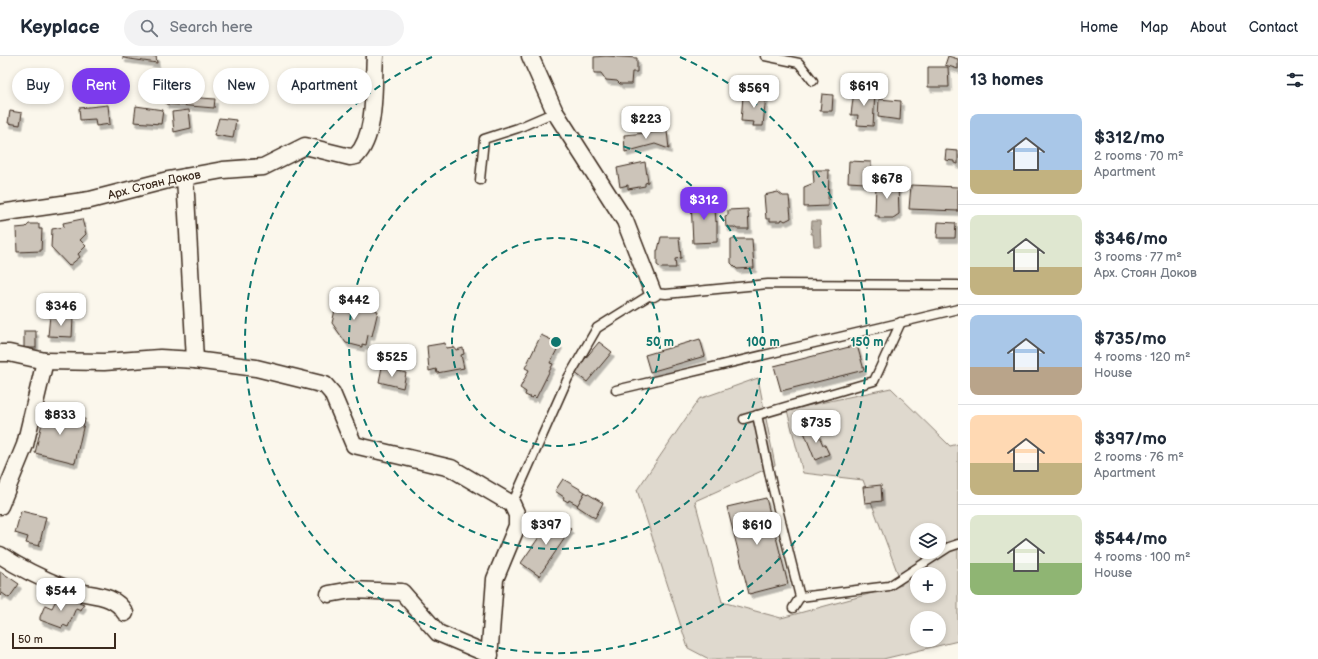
<!DOCTYPE html>
<html lang="en">
<head>
<meta charset="utf-8">
<style>
	:root { --surface:#fff; --page:#f2f2f3; --text:#1f2937; --muted:#747a83; --line:#e0e1e3; --accent:#7c3aed }
	body { margin:0; font-family:"Balsamiq Sans",sans-serif; background:var(--page); color:var(--text); height:100vh; display:flex; flex-direction:column; font-size:15px; white-space:nowrap }
	* { box-sizing:border-box; margin:0 }
	p { font-size:13px; color:var(--muted) }
	.icon { flex:none; width:22px; height:22px; fill:none; stroke:currentColor; stroke-width:2; stroke-linecap:round; stroke-linejoin:round }
	.map { position:relative; flex:1; overflow:hidden }
	.details { display:flex; flex-direction:column; background:var(--surface); width:360px }
	.details>* { flex:none }
	.top-card { position:absolute; left:12px; top:12px; width:380px; height:36px; display:flex; gap:8px }
	.buttons { position:absolute; left:910px; top:467px; display:grid; gap:8px }
	.buttons a { display:grid; place-items:center; width:36px; height:36px; border-radius:50%; background:var(--surface); box-shadow:0 2px 6px #0003; font-size:20px }
	.scale { position:absolute; left:12px; bottom:10px; width:104px; box-sizing:border-box; padding-left:4px; border:2px solid #3b2a1e; border-top:0; font-size:11px; line-height:14px; white-space:nowrap; color:#3b2a1e; -webkit-text-stroke:3px #fbf7ec; paint-order:stroke }
	.price { position:absolute; translate:-50% -34px; padding:0 9px; border-radius:8px; background:#fff; color:#222; font-size:13px; line-height:26px; filter:drop-shadow(0 1px 2px #0008) }
	.price::after { content:''; position:absolute; left:50%; top:24px; width:12px; height:9px; margin-left:-6px; background:inherit; clip-path:polygon(0 0,100% 0,50% 100%) }
	.price.current { background:var(--accent); color:#fff }
	ul { padding:0; list-style:none }
	li { display:flex; align-items:center; gap:12px; height:100px; padding:0 12px }
	li+li { border-top:1px solid var(--line) }
	li span { display:grid; place-items:center; flex:none; width:112px; height:80px; border-radius:8px; color:#555 }
	li>.icon { margin-inline-start:auto }
	span .icon { width:48px; height:48px; fill:#fffc; stroke-width:1 }
	li b { font-size:17px }
	h2 { display:flex; justify-content:space-between; align-items:center; height:48px; padding:0 12px; font-size:17px }
	.chip { padding:0 14px; border-radius:18px; background:var(--surface); box-shadow:0 2px 6px #0003; font-size:14px; line-height:36px }
	.chip.current { background:var(--accent); color:#fff }
	header { display:flex; align-items:center; gap:24px; box-sizing:border-box; height:56px; padding:0 20px; background:var(--surface); border-bottom:1px solid var(--line) }
	header strong { font-size:19px }
	nav { display:flex; gap:22px; margin-inline-start:auto; font-size:14px }
	.search { width:280px; height:36px; background:var(--page); display:flex; align-items:center; gap:10px; box-sizing:border-box; padding:0 14px; border-radius:22px; color:var(--muted); font-size:15px }
	main { display:flex; flex:1; min-height:0 }
	.map>svg:first-child { display:block }
	.green { fill:#dfd9ce; stroke:#8d8276; fill-rule:evenodd }
	.water { fill:#b6aea2; stroke:#85796d }
	.building { fill:#ccc4b9; stroke:#3b2a1e; filter:url(#shadow) }
	.lines { fill:none; stroke-linecap:round; stroke-linejoin:round }
	.lane-casing { stroke:#3b2a1e; stroke-width:11 }
	.street-casing { stroke:#3b2a1e; stroke-width:19 }
	.lane { stroke:#fbf7ec; stroke-width:8 }
	.street { stroke:#fbf7ec; stroke-width:16 }
	.ring { fill:none; stroke:#0f766e; stroke-width:2; stroke-dasharray:7 5 }
	.labels { text-anchor:middle; dominant-baseline:central; stroke-width:3; stroke-linejoin:round; paint-order:stroke }
	.street-label { font-size:12px; fill:#3b2a1e; stroke:#fbf7ec }
	.centre { fill:#0f766e; stroke:#fbf7ec; stroke-width:2 }
	.ring-label { font-size:12px; text-anchor:middle; font-weight:bold; fill:#0f766e; stroke:#fbf7ec; stroke-width:3; stroke-linejoin:round; paint-order:stroke }
</style>
</head>
<body>
<header>
<strong>Keyplace</strong>
<div class="search"><svg class="icon" aria-label="search" viewBox="0 0 24 24"><circle cx="10" cy="10" r="6"/><path d="M15 15l6 6"/></svg>Search here</div>
<nav><a>Home</a><a>Map</a><a>About</a><a>Contact</a></nav>
</header>
<main>
<div class="map">
<svg width="958" height="603" viewBox="0 0 958 603">
	<defs>
		<filter id="shadow"><feDropShadow dx="2.5" dy="4.5" stdDeviation="0" flood-color="#0004"/></filter>
	</defs>
	<rect width="100%" height="100%" fill="#fbf7ec"/>
	<filter id="ink" filterUnits="userSpaceOnUse"><feTurbulence type="fractalNoise" baseFrequency=".025" numOctaves="2"/><feDisplacementMap in="SourceGraphic" scale="8" xChannelSelector="R" yChannelSelector="G"/><feConvolveMatrix kernelMatrix="1 2 1 2 8 2 1 2 1" color-interpolation-filters="sRGB"/></filter>
	<g filter="url(#ink)">
		<path class="green" d="M 758,322 L 775,409 L 695,445 L 722,546 L 781,562 L 902,529 L 863,424 L 803,417 L 787,354 L 891,332 L 950,390 L 958,388 L 958,585 L 883,603 L 709,603 L 688,592 L 637,434 L 699,343 ZM 917,474 L 939,474 L 939,496 L 917,496 ZM 917,518 L 939,518 L 939,540 L 917,540 ZM 917,562 L 939,562 L 939,584 L 917,584 Z"/>
		<polygon class="water" points="812,165 820,165 821,190 814,190 813,178 811,178"/>
		<g class="building">
			<polygon points="123,0 156,0 157,7 123,2"/>
			<polygon points="606,0 637,2 637,16 632,16 631,28 620,28 617,25 606,24 601,17 594,17 594,1"/>
			<polygon points="948,0 958,3 958,13 945,9"/>
			<polygon points="928,11 948,11 949,31 928,31"/>
			<polygon points="172,30 174,40 215,43 214,52 166,48 162,32"/>
			<polygon points="854,34 875,36 873,70 857,69 858,59 851,59"/>
			<polygon points="747,36 766,39 763,70 753,70 754,66 741,65 743,40 747,41"/>
			<polygon points="822,38 833,39 832,55 820,55"/>
			<polygon points="879,43 901,45 900,64 878,61"/>
			<polygon points="108,49 110,68 96,70 95,63 80,64 79,52"/>
			<polygon points="136,50 163,54 161,68 134,66"/>
			<polygon points="189,54 191,72 174,76 172,56"/>
			<polygon points="10,55 22,57 20,69 8,67"/>
			<polygon points="219,62 236,64 233,82 214,79"/>
			<polygon points="667,75 669,93 655,88 625,96 624,79"/>
			<polygon points="946,94 958,95 958,108 954,107 954,105 945,104"/>
			<polygon points="849,105 871,106 871,114 866,113 865,127 848,126"/>
			<polygon points="645,106 648,126 645,127 645,130 628,133 628,129 620,131 617,112"/>
			<polygon points="813,114 829,114 828,150 804,151 804,131 814,127"/>
			<polygon points="888,125 894,125 894,127 898,127 899,158 893,162 879,162 879,160 875,160 876,127 888,128"/>
			<polygon points="911,129 958,131 958,155 909,153"/>
			<polygon points="778,136 783,140 789,140 791,162 785,165 782,163 781,165 770,165 770,163 766,163 764,139"/>
			<polygon points="714,141 716,166 717,165 717,186 693,187 691,145 701,145 701,142"/>
			<polygon points="748,153 749,173 737,173 734,171 726,171 725,160 728,159 728,154"/>
			<polygon points="82,163 86,178 80,184 86,190 78,198 80,201 69,210 51,191 52,173 64,171 63,167"/>
			<polygon points="938,166 956,167 955,182 937,182"/>
			<polygon points="29,168 39,168 39,173 42,173 41,195 17,196 16,172 26,171"/>
			<polygon points="661,181 679,181 681,202 675,203 676,212 661,212 657,209 657,194 658,194"/>
			<polygon points="731,183 752,183 754,212 737,213 731,207"/>
			<polygon points="338,241 367,248 366,252 378,255 372,280 368,279 366,289 362,288 362,291 346,287 332,267"/>
			<polygon points="50,259 73,262 72,281 48,280"/>
			<rect x="24" y="275" width="12" height="17"/>
			<polygon points="541,279 560,288 550,307 553,308 536,342 534,340 532,342 525,339 526,336 520,332 529,314 525,312"/>
			<polygon points="700,283 705,300 650,316 645,299"/>
			<polygon points="599,286 612,296 587,326 574,316"/>
			<polygon points="445,287 446,292 454,291 456,294 463,292 464,298 461,299 464,312 437,317 436,313 429,315 427,290"/>
			<polygon points="857,289 864,314 781,335 774,310"/>
			<polygon points="382,311 406,317 403,332 379,326"/>
			<polygon points="45,354 85,363 75,407 35,397"/>
			<polygon points="815,371 823,389 825,389 829,398 815,404 804,376"/>
			<polygon points="563,423 585,436 578,449 569,444 568,446 563,443 564,441 555,435"/>
			<polygon points="881,429 882,445 865,447 863,431"/>
			<polygon points="585,436 603,447 595,462 577,450"/>
			<polygon points="766,442 788,528 749,538 727,451"/>
			<polygon points="21,455 46,461 39,490 26,487 28,481 15,477"/>
			<polygon points="553,461 571,473 539,520 521,507"/>
			<polygon points="0,515 19,528 9,542 2,537 0,540"/>
			<polygon points="62,540 84,548 81,554 76,552 68,571 63,569 62,572 40,564 40,561 45,549 52,552 55,546 61,543"/>
		</g>
		<g class="lines">
			<g class="lane-casing">
				<g id="lane">
					<polyline points="765,0 799,7 813,25"/>
					<polyline points="480,124 484,83 518,72 555,56"/>
					<polyline points="616,334 958,253"/>
					<polyline points="757,359 771,425 800,541 793,552"/>
					<polyline points="744,363 874,325 901,266"/>
					<polyline points="512,448 568,322 597,272 653,237 666,238 768,228 958,229"/>
					<polyline points="800,541 889,530 949,491 958,488"/>
				</g>
			</g>
			<g class="street-casing">
				<g id="street">
					<polyline points="530,0 555,56 625,165 653,237"/>
					<polyline points="185,121 195,304"/>
					<path id="s1" d="M 0,157 L 90,144 L 168,124 L 223,114 L 263,111 L 305,90 L 350,101 L 356,100 C 377,79 373,29 375,0"/>
					<polyline points="0,297 9,297 45,305"/>
					<polyline points="0,450 25,389 45,305 104,306 160,302 195,304 256,312 325,329 332,337 354,389 451,412 512,448 517,459 517,470 495,523 489,603"/>
					<path d="M 0,499 C 23,514 40,522 65,532 C 86,541 113,535 125,557"/>
					<polyline points="329,538 351,534 402,536 438,577 490,599"/>
				</g>
			</g>
			<use href="#lane" class="lane"/>
			<use href="#street" class="street"/>
		</g>
	</g>
	<g class="ring">
		<circle cx="556" cy="286" r="104"/>
		<circle cx="556" cy="286" r="207"/>
		<path d="M680 1A311 311 0 1 1 432 1"/>
	</g>
	<g class="labels">
		<g class="street-label">
			<text stroke="none"><textPath href="#s1" startOffset="157">Арх. Стоян Доков</textPath></text>
		</g>
	</g>
	<circle cx="556" cy="286" r="6" class="centre"/>
	<g class="ring-label">
		<text x="660" y="290">50 m</text>
		<text x="763" y="290">100 m</text>
		<text x="867" y="290">150 m</text>
	</g>
</svg>
<div class="buttons">
<a><svg class="icon" aria-label="layers" viewBox="0 0 24 24"><path d="M12 4l9 5-9 5-9-5zM3 14l9 5 9-5"/></svg></a>
<a>+</a>
<a>−</a>
</div>
<div class="scale">50 m</div>
<b class="price" style="left:864px;top:51px">$619</b>
<b class="price" style="left:754px;top:53px">$569</b>
<b class="price" style="left:646px;top:84px">$223</b>
<b class="price" style="left:887px;top:144px">$678</b>
<b class="price current" style="left:704px;top:165px">$312</b>
<b class="price" style="left:354px;top:265px">$442</b>
<b class="price" style="left:61px;top:271px">$346</b>
<b class="price" style="left:392px;top:322px">$525</b>
<b class="price" style="left:60px;top:380px">$833</b>
<b class="price" style="left:816px;top:388px">$735</b>
<b class="price" style="left:546px;top:490px">$397</b>
<b class="price" style="left:757px;top:490px">$610</b>
<b class="price" style="left:61px;top:556px">$544</b>
<div class="top-card">
<a class="chip">Buy</a>
<a class="chip current">Rent</a>
<a class="chip">Filters</a>
<a class="chip">New</a>
<a class="chip">Apartment</a>
</div>
</div>
<section class="details">
<h2>13 homes<svg class="icon" aria-label="filters" viewBox="0 0 24 24"><path d="M4 7h16M4 17h16"/><circle cx="9" cy="7" r="2"/><circle cx="15" cy="17" r="2"/></svg></h2>
<ul>
<li><span style="background:linear-gradient(#a9c7e8 70%,#c2b280 0)"><svg class="icon" aria-label="home" viewBox="0 0 24 24"><path d="M3 11l9-7 9 7M6 9v11h12V9"/></svg></span><div><b>$312/mo</b><p>2 rooms · 70 m²</p><p>Apartment</p></div></li>
<li><span style="background:linear-gradient(#dfe7d0 65%,#c2b280 0)"><svg class="icon" aria-label="home" viewBox="0 0 24 24"><path d="M3 11l9-7 9 7M6 9v11h12V9"/></svg></span><div><b>$346/mo</b><p>3 rooms · 77 m²</p><p>Арх. Стоян Доков</p></div></li>
<li><span style="background:linear-gradient(#a9c7e8 65%,#b9a48a 0)"><svg class="icon" aria-label="home" viewBox="0 0 24 24"><path d="M3 11l9-7 9 7M6 9v11h12V9"/></svg></span><div><b>$735/mo</b><p>4 rooms · 120 m²</p><p>House</p></div></li>
<li><span style="background:linear-gradient(#ffd9b3 60%,#c2b280 0)"><svg class="icon" aria-label="home" viewBox="0 0 24 24"><path d="M3 11l9-7 9 7M6 9v11h12V9"/></svg></span><div><b>$397/mo</b><p>2 rooms · 76 m²</p><p>Apartment</p></div></li>
<li><span style="background:linear-gradient(#dfe7d0 60%,#8fb573 0)"><svg class="icon" aria-label="home" viewBox="0 0 24 24"><path d="M3 11l9-7 9 7M6 9v11h12V9"/></svg></span><div><b>$544/mo</b><p>4 rooms · 100 m²</p><p>House</p></div></li>
</ul>
</section>
</main>
</body>
</html>
